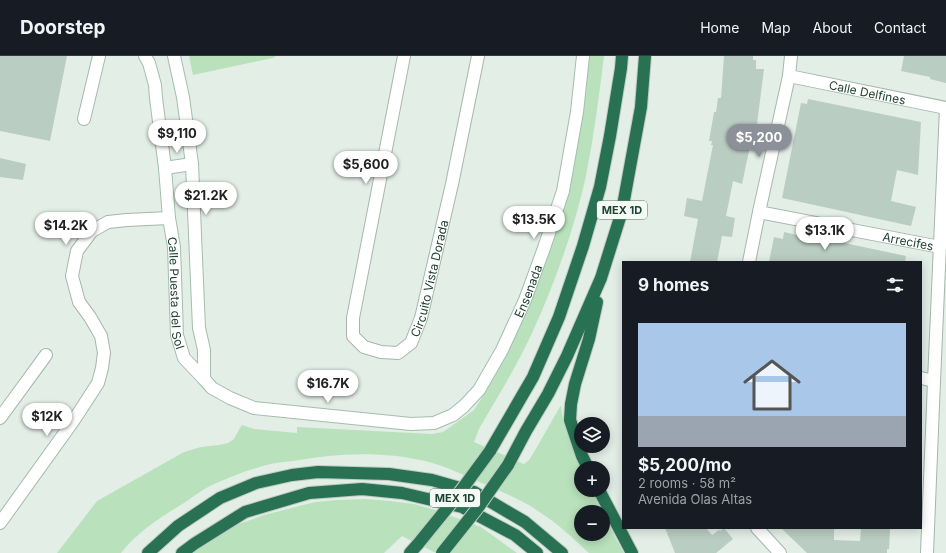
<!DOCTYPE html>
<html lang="en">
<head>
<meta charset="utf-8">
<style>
	:root { --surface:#171b24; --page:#20242c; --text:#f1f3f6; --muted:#9ea1a6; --line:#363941; --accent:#8c9099 }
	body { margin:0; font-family:Inter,sans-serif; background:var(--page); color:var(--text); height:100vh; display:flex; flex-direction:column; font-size:15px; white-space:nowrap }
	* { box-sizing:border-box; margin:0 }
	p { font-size:13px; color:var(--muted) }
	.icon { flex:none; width:22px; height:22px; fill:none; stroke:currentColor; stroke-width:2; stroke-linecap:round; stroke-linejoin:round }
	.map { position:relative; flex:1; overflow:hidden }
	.drawer { position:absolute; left:622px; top:205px; width:300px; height:268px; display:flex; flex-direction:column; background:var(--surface); border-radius:0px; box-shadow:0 2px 10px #0003 }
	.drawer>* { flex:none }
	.fabs { position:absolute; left:574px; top:361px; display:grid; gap:8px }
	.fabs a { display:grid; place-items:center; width:36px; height:36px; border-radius:50%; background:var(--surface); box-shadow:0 2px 10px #0003; font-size:20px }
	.price { position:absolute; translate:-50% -34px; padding:0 9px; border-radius:14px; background:#fff; color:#222; font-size:13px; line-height:26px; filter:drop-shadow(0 1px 2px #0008) }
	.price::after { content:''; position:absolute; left:50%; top:24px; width:12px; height:9px; margin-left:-6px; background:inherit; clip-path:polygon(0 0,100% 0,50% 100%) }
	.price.current { background:var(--accent); color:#fff }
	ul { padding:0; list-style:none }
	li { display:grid; align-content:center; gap:8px; height:212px; padding:0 16px }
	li+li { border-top:1px solid var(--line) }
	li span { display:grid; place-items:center; height:124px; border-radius:0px; color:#555 }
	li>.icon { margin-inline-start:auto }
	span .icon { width:72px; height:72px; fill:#fffc; stroke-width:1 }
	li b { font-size:17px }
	h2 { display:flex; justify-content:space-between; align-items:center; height:48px; padding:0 16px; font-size:17px }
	header { display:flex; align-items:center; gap:24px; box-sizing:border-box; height:56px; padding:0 20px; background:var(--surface); border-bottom:1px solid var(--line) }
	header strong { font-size:19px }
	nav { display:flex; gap:22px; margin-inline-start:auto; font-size:14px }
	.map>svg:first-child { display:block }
	.green { fill:#b9e2bc; fill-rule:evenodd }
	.building { fill:#bacdc2 }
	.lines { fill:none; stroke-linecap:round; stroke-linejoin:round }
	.street-casing { stroke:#a5b7ad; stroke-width:14 }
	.secondary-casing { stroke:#a3beaf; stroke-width:14 }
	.highway-casing { stroke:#c1cac6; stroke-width:14 }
	.street { stroke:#fff; stroke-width:12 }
	.secondary { stroke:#fff; stroke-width:12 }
	.highway { stroke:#287253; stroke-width:12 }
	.highway-bridge-casing { stroke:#c1cac6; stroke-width:14; stroke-linecap:butt }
	.highway-bridge { stroke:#287253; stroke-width:12 }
	.labels { text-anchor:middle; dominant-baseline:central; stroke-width:3; stroke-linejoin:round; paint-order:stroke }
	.shield { fill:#f4faf6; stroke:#60796d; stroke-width:1 }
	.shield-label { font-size:11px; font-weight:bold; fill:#204232 }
	.street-label { font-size:12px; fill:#204232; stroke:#f4faf6 }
</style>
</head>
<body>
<header>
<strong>Doorstep</strong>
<nav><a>Home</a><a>Map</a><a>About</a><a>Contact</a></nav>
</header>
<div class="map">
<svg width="946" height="497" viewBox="0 0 946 497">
	<rect width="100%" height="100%" fill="#e3eee7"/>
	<g class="green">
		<polygon points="189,0 276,0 273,2 193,19"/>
		<path d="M 586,0 L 604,0 C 599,40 594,80 586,120 C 574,174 555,227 532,277 C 517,310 497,342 479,373 L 474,386 L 524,408 L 529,404 L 534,396 L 561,349 C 562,371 574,392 583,412 L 581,412 L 581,434 L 593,434 L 616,483 L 624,497 L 589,497 C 573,482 557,467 538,455 C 522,444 504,437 487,429 C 467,421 447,410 425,405 C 382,395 337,397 293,405 C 283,406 273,407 263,410 C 245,415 227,422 210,430 C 202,434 194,440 187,445 C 163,460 138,475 121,497 L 57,497 L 97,445 L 184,396 L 201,391 L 219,389 L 228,387 L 234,383 L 240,372 L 242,369 L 254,373 L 297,377 L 297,371 L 432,378 L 443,376 L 474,354 L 490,329 L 505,302 L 534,238 L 550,193 L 560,157 ZM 581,456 L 603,456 L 603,478 L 581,478 Z"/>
		<polygon points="366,443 390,445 414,448 435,454 481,471 517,497 436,497 402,480 384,497 191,497 228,472 264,459 315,446 337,444"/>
	</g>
	<g class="building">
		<polygon points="0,0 67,0 50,85 0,75"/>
		<polygon points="724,0 753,0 753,4 756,4 756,13 764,13 756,76 753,76 742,128 733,125 726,160 735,162 732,181 722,180 717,206 690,206 698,163 684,160 687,142 702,145 713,89 711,89 712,85 709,85 714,56 716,56 718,42 721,42"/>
		<polygon points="904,0 946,0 946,27 930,23 930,21 901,15"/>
		<polygon points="808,43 921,66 918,119 897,114 891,145 916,151 911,170 782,142 801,47 807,48"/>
		<polygon points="0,102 26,108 23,124 0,121"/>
		<polygon points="784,176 801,180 802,178 906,200 905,206 769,206 774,181 783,183"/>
		<polygon points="665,472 706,472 712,479 719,474 720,475 724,472 733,483 716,497 675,497"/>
		<polygon points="781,472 834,472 834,484 860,485 861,472 890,473 889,493 887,493 887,497 807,497"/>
	</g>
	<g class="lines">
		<g class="street-casing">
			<g id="street">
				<path id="s1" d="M 404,0 L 353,262 L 353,280 L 364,291 L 381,296 L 398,297 L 411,287 L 421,262 L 452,128 L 478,0"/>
				<path id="s2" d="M 789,20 L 946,52"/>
				<polyline points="84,63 99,0"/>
				<path id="s3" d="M 759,156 L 940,191"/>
				<polyline points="749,206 759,156 789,20 791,0"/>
				<polyline points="921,322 934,325"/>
				<polyline points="0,362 46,299"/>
				<polyline points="0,467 74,364 98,327 102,312 104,297 101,280 90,261 79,246 72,220 77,195 92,175 108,166 127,164 169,162"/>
				<polyline points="757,472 780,497"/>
				<polyline points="927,497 934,325 946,52"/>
			</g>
		</g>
		<g class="secondary-casing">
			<g id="secondary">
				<path id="s4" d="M 145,0 L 149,7 L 155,29 L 156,42 L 165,112 L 169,162 L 174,191 L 177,279 L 184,302 L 204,323 L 212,332 L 230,342 L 254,352 L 411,368 L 434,367 L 453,359 L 464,350 L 479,334 L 502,294 L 525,244 L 544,192 L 563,135 L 577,56 L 583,0"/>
				<polyline points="174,0 183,41 192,108 199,272 204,294 204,323"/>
				<polyline points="165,112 192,108"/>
			</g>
		</g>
		<g class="highway-casing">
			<g id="highway">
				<polyline points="490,395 533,321 559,261 583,190 600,131 610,80 621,12 622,0"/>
				<polyline points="508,409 526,375 548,338 567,300 601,222 622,155 641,51 645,0"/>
				<polyline points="588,412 582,400 570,364 571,348 575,328 589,283 597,246"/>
				<polyline points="599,434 632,497"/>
				<polyline points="148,497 178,470 220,442 256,427 292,419 318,416 389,418 432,424 474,436 525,466 562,497"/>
				<polyline points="182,497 194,488 245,456 309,437 362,433 402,437 462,451 515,479 537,497"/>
				<polyline points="410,497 418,488"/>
			</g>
		</g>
		<use href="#street" class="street"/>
		<use href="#secondary" class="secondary"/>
		<use href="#highway" class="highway"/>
		<g class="highway-bridge-casing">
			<g id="highway-bridge">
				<polyline points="418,488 457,440 490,395"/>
				<polyline points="442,497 477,453 508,409"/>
			</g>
		</g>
		<use href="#highway-bridge" class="highway-bridge"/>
	</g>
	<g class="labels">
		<g class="shield">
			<rect x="597" y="145" width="50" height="18" rx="3"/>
			<rect x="430" y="433" width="50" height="18" rx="3"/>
		</g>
		<g class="shield-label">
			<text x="622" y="154">MEX 1D</text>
			<text x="455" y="442">MEX 1D</text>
		</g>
		<g class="street-label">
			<text stroke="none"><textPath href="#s2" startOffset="80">Calle Delfines</textPath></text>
			<text stroke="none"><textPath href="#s3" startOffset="152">Arrecifes</textPath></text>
			<text stroke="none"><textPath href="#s1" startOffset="419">Circuito Vista Dorada</textPath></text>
			<text stroke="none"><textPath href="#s4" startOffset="742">Ensenada</textPath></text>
			<text stroke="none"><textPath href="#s4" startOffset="240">Calle Puesta del Sol</textPath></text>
		</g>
	</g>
</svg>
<div class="fabs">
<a><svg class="icon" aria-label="layers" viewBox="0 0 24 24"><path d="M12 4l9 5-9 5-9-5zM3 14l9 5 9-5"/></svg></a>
<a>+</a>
<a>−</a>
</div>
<b class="price" style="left:177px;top:98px">$9,110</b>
<b class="price current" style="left:759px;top:102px">$5,200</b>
<b class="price" style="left:366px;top:129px">$5,600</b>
<b class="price" style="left:206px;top:160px">$21.2K</b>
<b class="price" style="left:534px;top:184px">$13.5K</b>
<b class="price" style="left:66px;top:190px">$14.2K</b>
<b class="price" style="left:825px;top:195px">$13.1K</b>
<b class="price" style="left:328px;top:348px">$16.7K</b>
<b class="price" style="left:47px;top:381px">$12K</b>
<section class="drawer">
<h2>9 homes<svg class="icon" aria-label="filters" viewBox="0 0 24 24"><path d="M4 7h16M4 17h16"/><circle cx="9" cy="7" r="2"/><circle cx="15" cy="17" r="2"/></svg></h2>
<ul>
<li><span style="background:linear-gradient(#a9c7e8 75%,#9aa5b1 0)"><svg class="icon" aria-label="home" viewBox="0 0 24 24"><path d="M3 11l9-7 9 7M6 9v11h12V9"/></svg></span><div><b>$5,200/mo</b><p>2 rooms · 58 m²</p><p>Avenida Olas Altas</p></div></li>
</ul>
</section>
</div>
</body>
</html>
